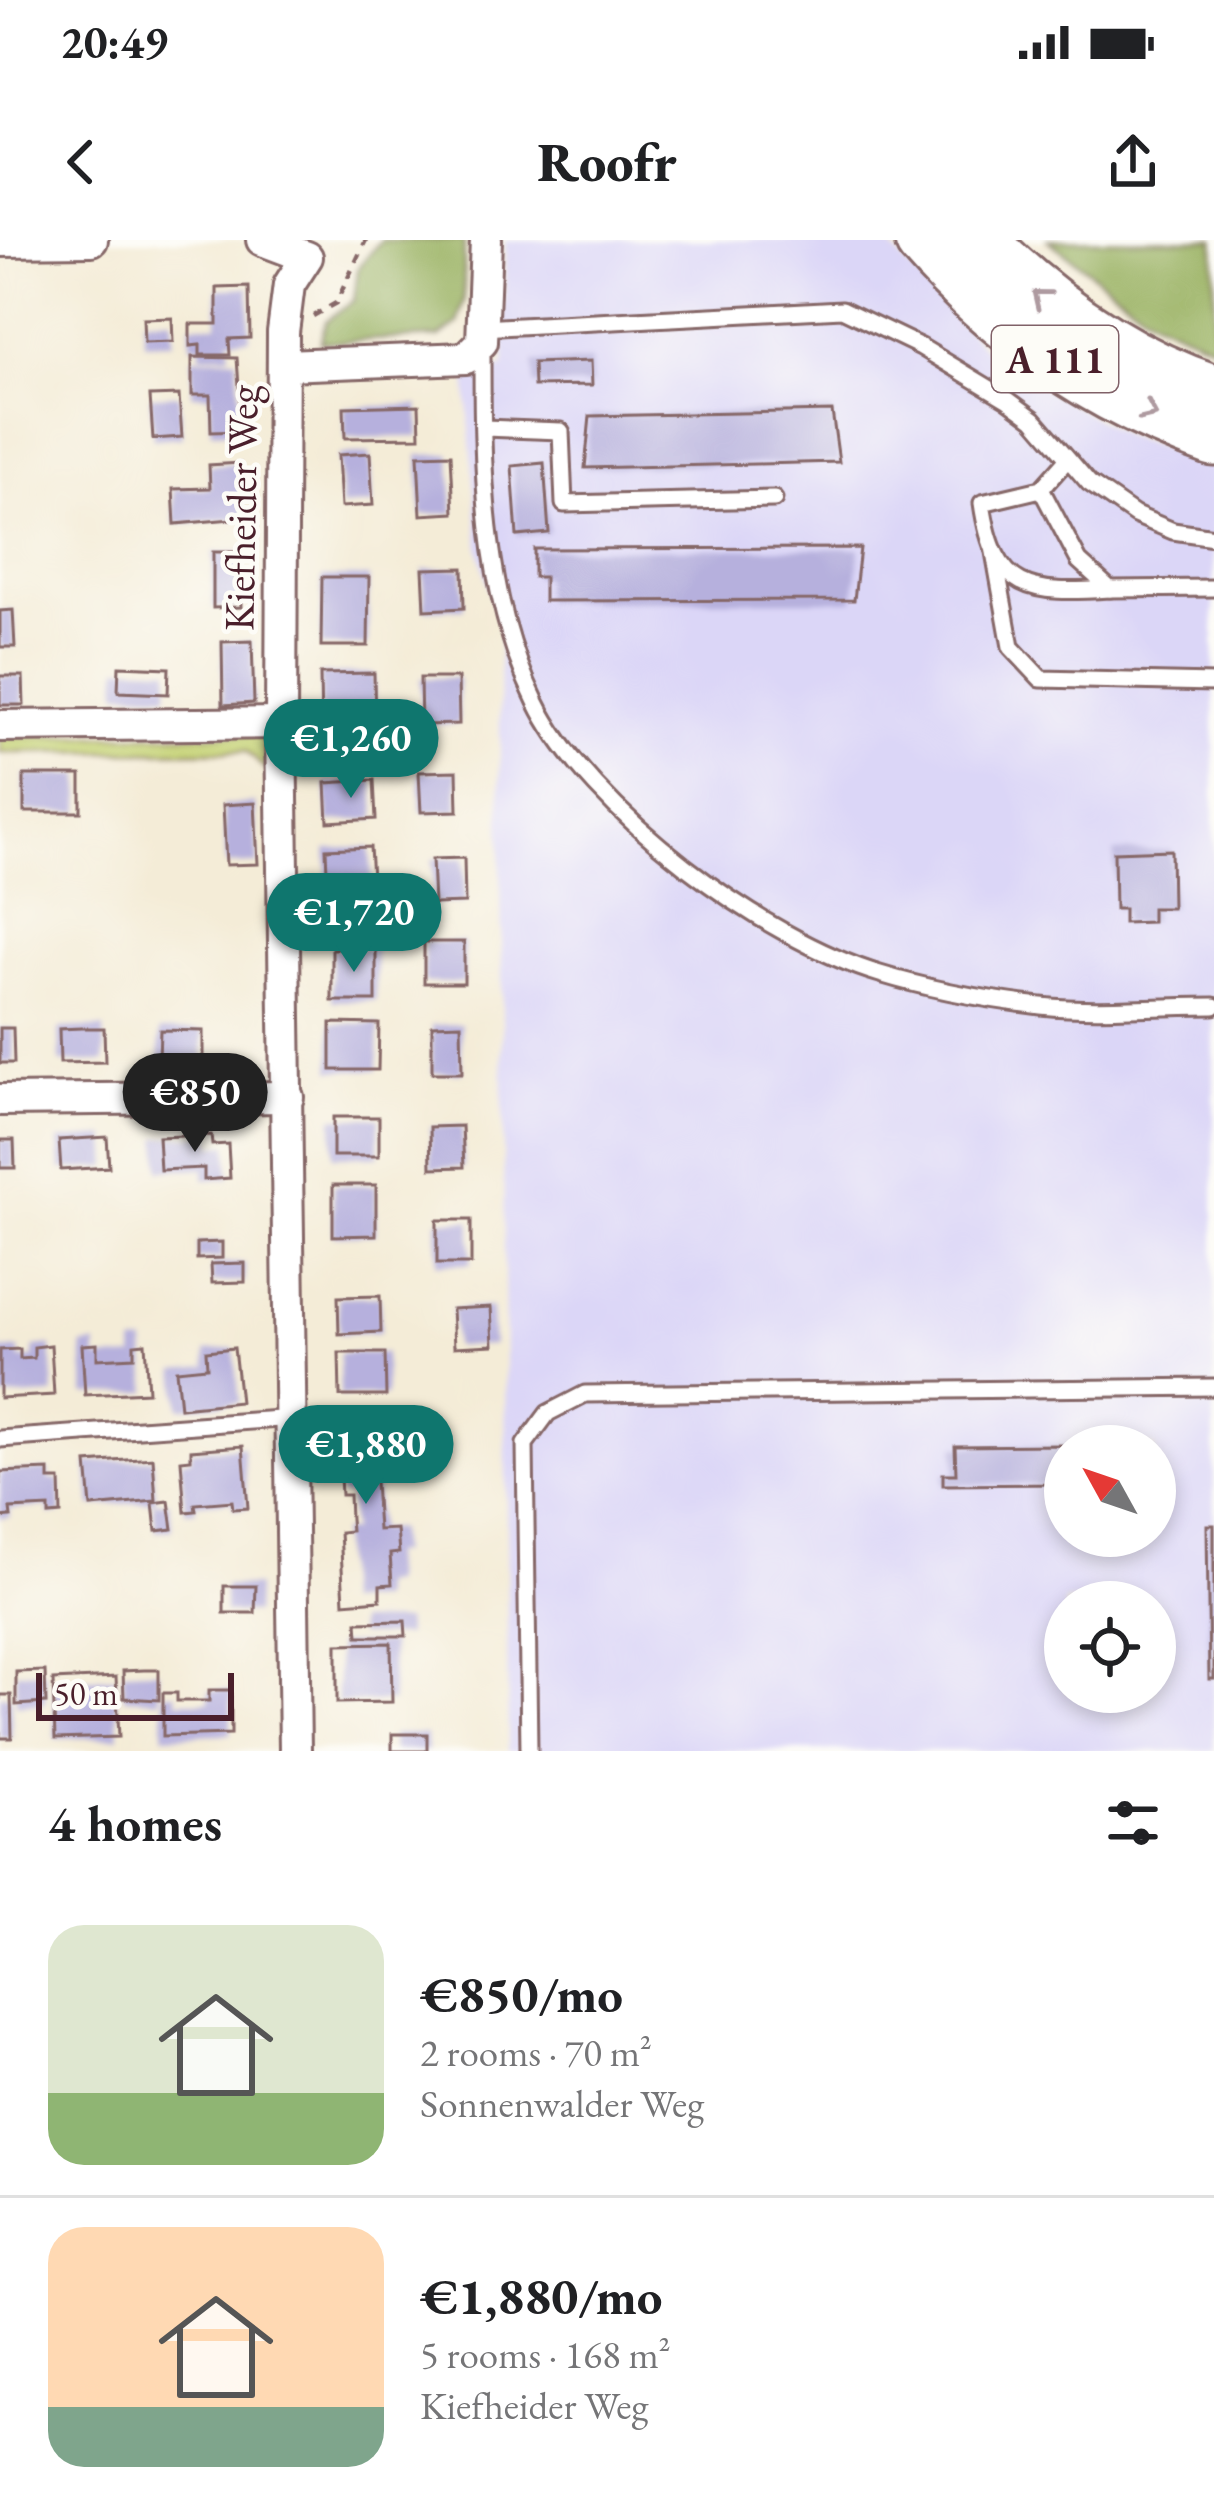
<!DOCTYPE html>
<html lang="en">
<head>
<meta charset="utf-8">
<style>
	:root { --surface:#fff; --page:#f2f2f2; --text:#202124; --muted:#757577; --line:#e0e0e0; --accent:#0f766e }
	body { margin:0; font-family:"EB Garamond",serif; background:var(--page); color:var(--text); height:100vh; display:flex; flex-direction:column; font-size:45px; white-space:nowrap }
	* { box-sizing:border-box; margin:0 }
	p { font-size:39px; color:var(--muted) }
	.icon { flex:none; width:66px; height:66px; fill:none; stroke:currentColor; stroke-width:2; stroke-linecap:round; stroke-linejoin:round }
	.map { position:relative; height:1511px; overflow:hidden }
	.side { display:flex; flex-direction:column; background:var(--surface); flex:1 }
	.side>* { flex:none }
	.needle { width:78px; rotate:310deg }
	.fabs { position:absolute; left:1044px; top:1185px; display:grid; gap:24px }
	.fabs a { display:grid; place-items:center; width:132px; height:132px; border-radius:50%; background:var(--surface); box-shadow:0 6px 18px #0003; font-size:60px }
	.scale { position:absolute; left:36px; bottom:30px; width:198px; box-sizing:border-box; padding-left:12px; border:6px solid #4a1f2b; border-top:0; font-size:33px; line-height:42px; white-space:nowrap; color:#4a1f2b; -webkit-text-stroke:9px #fdfcf7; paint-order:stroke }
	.price { position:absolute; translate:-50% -102px; padding:0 27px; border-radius:42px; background:var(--accent); color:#fff; font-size:39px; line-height:78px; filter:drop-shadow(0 3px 6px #0008) }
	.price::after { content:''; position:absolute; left:50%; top:72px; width:36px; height:27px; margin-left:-18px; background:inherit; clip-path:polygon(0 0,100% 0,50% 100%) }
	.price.selected { background:#222; color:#fff }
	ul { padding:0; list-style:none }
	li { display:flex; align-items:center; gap:36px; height:300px; padding:0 48px }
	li+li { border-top:3px solid var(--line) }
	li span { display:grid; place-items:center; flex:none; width:336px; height:240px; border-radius:36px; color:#555 }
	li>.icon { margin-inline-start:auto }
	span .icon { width:144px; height:144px; fill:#fffc; stroke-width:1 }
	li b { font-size:51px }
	h2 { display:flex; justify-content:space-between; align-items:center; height:144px; padding:0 48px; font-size:51px }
	.status { display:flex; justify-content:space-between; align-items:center; height:84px; padding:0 60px; background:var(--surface); direction:ltr }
	.status svg { height:33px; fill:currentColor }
	header { display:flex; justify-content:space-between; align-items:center; height:156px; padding:0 48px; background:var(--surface); font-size:54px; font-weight:800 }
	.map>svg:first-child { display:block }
	.built { fill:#dbd6f7; fill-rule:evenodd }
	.green { fill:#c4d173; stroke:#87784f; stroke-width:3 }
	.forest { fill:#9bb365; stroke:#726948; stroke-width:3 }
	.building { fill:#b6b0dd }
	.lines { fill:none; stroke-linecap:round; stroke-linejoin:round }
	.service-casing { stroke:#866767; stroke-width:21 }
	.minor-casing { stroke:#866767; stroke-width:36 }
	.motorway-casing { stroke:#866767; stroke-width:63 }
	.path { stroke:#866767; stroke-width:4.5; stroke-dasharray:9 9; stroke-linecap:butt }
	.service { stroke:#fff; stroke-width:15 }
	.minor { stroke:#fff; stroke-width:30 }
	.motorway { stroke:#fff; stroke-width:57 }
	.oneway { stroke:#ae9aa0 }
	.labels { text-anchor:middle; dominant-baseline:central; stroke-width:9; stroke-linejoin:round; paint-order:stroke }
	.shield { fill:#fdfcf7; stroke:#806168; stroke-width:3 }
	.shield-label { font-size:39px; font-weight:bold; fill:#4a1f2b }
	.street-label { font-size:42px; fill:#4a1f2b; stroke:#fdfcf7 }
</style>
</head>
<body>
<div class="status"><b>20:49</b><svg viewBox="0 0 49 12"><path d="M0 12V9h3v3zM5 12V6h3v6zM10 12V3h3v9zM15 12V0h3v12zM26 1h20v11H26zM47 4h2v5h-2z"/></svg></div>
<header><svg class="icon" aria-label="back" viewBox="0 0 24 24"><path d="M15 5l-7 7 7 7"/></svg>Roofr<svg class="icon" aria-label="share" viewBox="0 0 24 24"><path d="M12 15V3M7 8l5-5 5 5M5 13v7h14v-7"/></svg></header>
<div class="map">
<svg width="1214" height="1511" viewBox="0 0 1214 1511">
	<rect width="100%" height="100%" fill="#fdfcf7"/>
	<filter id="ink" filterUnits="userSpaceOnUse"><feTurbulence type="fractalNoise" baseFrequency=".00833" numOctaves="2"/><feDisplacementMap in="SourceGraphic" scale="24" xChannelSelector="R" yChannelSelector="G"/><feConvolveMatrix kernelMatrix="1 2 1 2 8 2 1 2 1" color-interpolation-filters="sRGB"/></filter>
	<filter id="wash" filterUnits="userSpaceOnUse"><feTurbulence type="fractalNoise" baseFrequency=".004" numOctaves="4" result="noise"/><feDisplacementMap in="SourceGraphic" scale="48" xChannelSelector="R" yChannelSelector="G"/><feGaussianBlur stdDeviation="2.7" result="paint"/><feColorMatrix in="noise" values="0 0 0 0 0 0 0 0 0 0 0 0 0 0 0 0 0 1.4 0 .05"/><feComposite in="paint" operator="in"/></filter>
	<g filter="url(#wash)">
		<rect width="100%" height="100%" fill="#f4ecd7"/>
		<path class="built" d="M 505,0 L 884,0 L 995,120 L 1124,195 L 1214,226 L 1214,1511 L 508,1511 L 499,389 L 479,311 L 466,135 L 504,127 ZM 1065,1206 L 1155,1206 L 1155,1296 L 1065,1296 ZM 1065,1362 L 1155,1362 L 1155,1452 L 1065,1452 Z"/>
		<polygon class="green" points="263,494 266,530 246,511 0,513 0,497"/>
		<g class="forest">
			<polygon points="381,0 464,0 464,61 458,84 439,97 320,102 326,81 354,60 358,28"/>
			<polygon points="1048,0 1214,0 1214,106 1152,79"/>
		</g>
		<g id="blocks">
			<g class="building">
				<polygon points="249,47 250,98 229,99 230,115 200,115 200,105 190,106 190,84 217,84 217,48"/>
				<polygon points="172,78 173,102 144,103 143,79"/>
				<polygon points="192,117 237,118 242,191 211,192 210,155 192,155"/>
				<polygon points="591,121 592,145 534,146 533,123"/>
				<polygon points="179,155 182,197 153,199 150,156"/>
				<polygon points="419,165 420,197 345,198 344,167"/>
				<polygon points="832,171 839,222 585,228 590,176"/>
				<polygon points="370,213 373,265 341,267 338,215"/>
				<polygon points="451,214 454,273 421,275 418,215"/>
				<polygon points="240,223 244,278 175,284 173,249 210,248 209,225"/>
				<polygon points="544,223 549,293 517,296 512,226"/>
				<polygon points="860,308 854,360 544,361 544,337 534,337 534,309"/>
				<polygon points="213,312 240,312 241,367 213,368"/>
				<polygon points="463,328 464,368 425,370 423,329"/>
				<polygon points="322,337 369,337 368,406 321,406"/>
				<polygon points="13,370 15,407 0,407 0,371"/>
				<polygon points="252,401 254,463 223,465 222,402"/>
				<polygon points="119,426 169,428 168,454 118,452"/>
				<polygon points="374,433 375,490 321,491 320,434"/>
				<polygon points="0,436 23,436 24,465 0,465"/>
				<polygon points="420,438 458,438 459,484 421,485"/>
				<polygon points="457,531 458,571 421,572 419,532"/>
				<rect x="24" y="535" width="57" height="37"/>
				<polygon points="374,540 376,579 328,582 326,543"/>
				<polygon points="255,563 258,624 226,625 223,565"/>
				<polygon points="370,607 373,654 328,656 326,609"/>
				<polygon points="1171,610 1172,668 1152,668 1152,682 1124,683 1124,669 1115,669 1114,612"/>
				<polygon points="464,618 465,663 434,664 432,619"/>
				<rect x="424" y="702" width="40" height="41"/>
				<polygon points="376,708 376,761 332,761 332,709"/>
				<polygon points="331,783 379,784 378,830 331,830"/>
				<polygon points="461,784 462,833 432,833 432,785"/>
				<polygon points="0,788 13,788 14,823 0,823"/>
				<polygon points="82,788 104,788 105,822 60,823 59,789"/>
				<polygon points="160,790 203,791 203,820 159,820"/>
				<rect x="333" y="877" width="46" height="39"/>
				<polygon points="462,886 464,927 431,928 430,887"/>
				<polygon points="211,895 212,905 228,904 230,938 204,940 204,928 160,930 158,897"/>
				<polygon points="107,897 109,927 61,930 59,900"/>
				<polygon points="0,900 14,900 15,928 0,928"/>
				<polygon points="333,945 376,945 376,995 333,996"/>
				<rect x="437" y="980" width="34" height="44"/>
				<polygon points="222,1002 222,1018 197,1019 197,1003"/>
				<polygon points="245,1023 245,1042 212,1043 211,1024"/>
				<polygon points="380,1056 381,1092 339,1094 338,1057"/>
				<polygon points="491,1067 493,1105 454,1107 452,1069"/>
				<polygon points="145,1103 148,1152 85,1155 82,1105 97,1104 97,1119 134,1117 134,1104"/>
				<polygon points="51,1105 54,1155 0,1158 0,1110 20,1109 20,1119 34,1118 34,1107"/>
				<polygon points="234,1108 240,1162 180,1168 176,1130 207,1127 206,1111"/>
				<polygon points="339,1113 385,1113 386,1156 340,1156"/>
				<polygon points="409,1177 410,1200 383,1202 384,1224 374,1225 378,1290 397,1289 399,1313 390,1314 392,1344 380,1345 380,1360 344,1363 340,1292 351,1291 350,1279 349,1255 341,1255 337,1183"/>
				<polygon points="1065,1205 1065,1244 943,1245 943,1234 956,1234 955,1206"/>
				<polygon points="243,1206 248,1268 233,1269 232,1261 195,1264 196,1271 185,1272 181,1220 191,1219 191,1210"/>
				<polygon points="153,1218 156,1261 91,1267 87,1223"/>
				<polygon points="49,1230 49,1240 60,1240 61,1274 49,1275 49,1267 10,1269 11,1277 0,1278 0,1232"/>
				<polygon points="169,1261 173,1289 156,1291 153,1263"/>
				<polygon points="1207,1285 1214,1285 1214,1439 1209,1439"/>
				<polygon points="224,1346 256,1346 255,1373 224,1373"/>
				<polygon points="405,1381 406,1396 358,1396 357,1382"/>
				<polygon points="391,1403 392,1462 337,1463 337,1404"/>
				<polygon points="144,1430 159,1430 159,1460 124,1458 123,1431"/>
				<polygon points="45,1431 46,1463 16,1465 16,1432"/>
				<polygon points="116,1437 119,1497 55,1499 53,1440"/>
				<polygon points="209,1450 231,1450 231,1494 163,1496 163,1453 177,1453 177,1461 209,1461"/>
				<polygon points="0,1455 11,1455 12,1498 0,1498"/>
				<rect x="392" y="1494" width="35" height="17"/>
			</g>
		</g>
	</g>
	<g filter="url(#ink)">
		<use href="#blocks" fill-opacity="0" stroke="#866767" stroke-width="3"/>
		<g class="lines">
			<g class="service-casing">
				<g id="service">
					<polyline points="482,88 842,69 921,107 1007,159 1034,179 1089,243 1135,275 1173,291 1214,297"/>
					<path d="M 482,105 C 482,223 482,353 536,462 C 589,571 765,700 880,734 C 929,749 989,760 1041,766 C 1097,772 1157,766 1214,766"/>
					<polyline points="484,188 561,191 564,264 774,259"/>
					<path d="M 1066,221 L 1041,249 L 982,263 C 995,353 1030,354 1110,349"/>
					<polyline points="1041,249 1079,321 1110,349 1214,348"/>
					<polyline points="994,312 1011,407 1041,439 1214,443"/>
					<polyline points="0,1199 294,1178"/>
					<polyline points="529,1511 525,1204 548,1173 585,1154 1214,1147"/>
				</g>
			</g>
			<g class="minor-casing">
				<g id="minor">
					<polyline points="262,0 307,17 289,45 283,92 281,483 295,1511"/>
					<polyline points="0,1 92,0"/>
					<polyline points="284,125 466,118 482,102 486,0"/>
					<polyline points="0,486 281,483"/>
					<polyline points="0,860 288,857"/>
				</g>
			</g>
			<g class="motorway-casing">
				<g id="motorway">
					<path d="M 924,0 C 1004,92 1100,157 1214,197"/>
					<path d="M 987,10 C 1053,74 1126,125 1214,154"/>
				</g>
			</g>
			<polyline class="path" points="313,76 336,63 366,0"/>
			<use href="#service" class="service"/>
			<use href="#minor" class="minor"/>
			<use href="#motorway" class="motorway"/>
		</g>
		<defs><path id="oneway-chevron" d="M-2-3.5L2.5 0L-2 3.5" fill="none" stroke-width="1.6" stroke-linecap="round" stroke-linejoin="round" transform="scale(3)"/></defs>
		<g class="oneway">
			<use href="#oneway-chevron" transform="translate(1040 57) rotate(-141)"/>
			<use href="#oneway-chevron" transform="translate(1149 172) rotate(24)"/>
		</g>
	</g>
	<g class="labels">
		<rect class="shield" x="992" y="86" width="126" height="66" rx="9"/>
		<g class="shield-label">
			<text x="1055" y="119">A 111</text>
		</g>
		<g class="street-label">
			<text transform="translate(241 268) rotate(-89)">Kiefheider Weg</text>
		</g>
	</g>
</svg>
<div class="fabs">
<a><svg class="needle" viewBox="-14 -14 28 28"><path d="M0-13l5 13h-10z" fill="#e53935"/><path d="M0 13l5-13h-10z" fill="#757577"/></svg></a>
<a><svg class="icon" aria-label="locate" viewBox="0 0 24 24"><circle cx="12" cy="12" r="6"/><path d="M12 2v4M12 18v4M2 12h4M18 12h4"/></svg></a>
</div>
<div class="scale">50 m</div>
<b class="price" style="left:351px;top:561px">€1,260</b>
<b class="price" style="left:354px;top:735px">€1,720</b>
<b class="price selected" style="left:195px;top:915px">€850</b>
<b class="price" style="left:366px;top:1267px">€1,880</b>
</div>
<section class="side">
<h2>4 homes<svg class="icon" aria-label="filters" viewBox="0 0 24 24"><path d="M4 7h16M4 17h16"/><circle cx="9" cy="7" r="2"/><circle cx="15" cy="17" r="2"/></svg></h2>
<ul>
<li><span style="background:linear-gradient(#dfe7d0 70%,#8fb573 0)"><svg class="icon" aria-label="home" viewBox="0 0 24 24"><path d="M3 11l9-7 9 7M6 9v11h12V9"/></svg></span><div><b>€850/mo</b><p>2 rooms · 70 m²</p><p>Sonnenwalder Weg</p></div></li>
<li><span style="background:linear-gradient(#ffd9b3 75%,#7fa58c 0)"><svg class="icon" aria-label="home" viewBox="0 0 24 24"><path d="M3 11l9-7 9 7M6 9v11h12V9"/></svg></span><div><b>€1,880/mo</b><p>5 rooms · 168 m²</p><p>Kiefheider Weg</p></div></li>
</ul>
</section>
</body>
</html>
